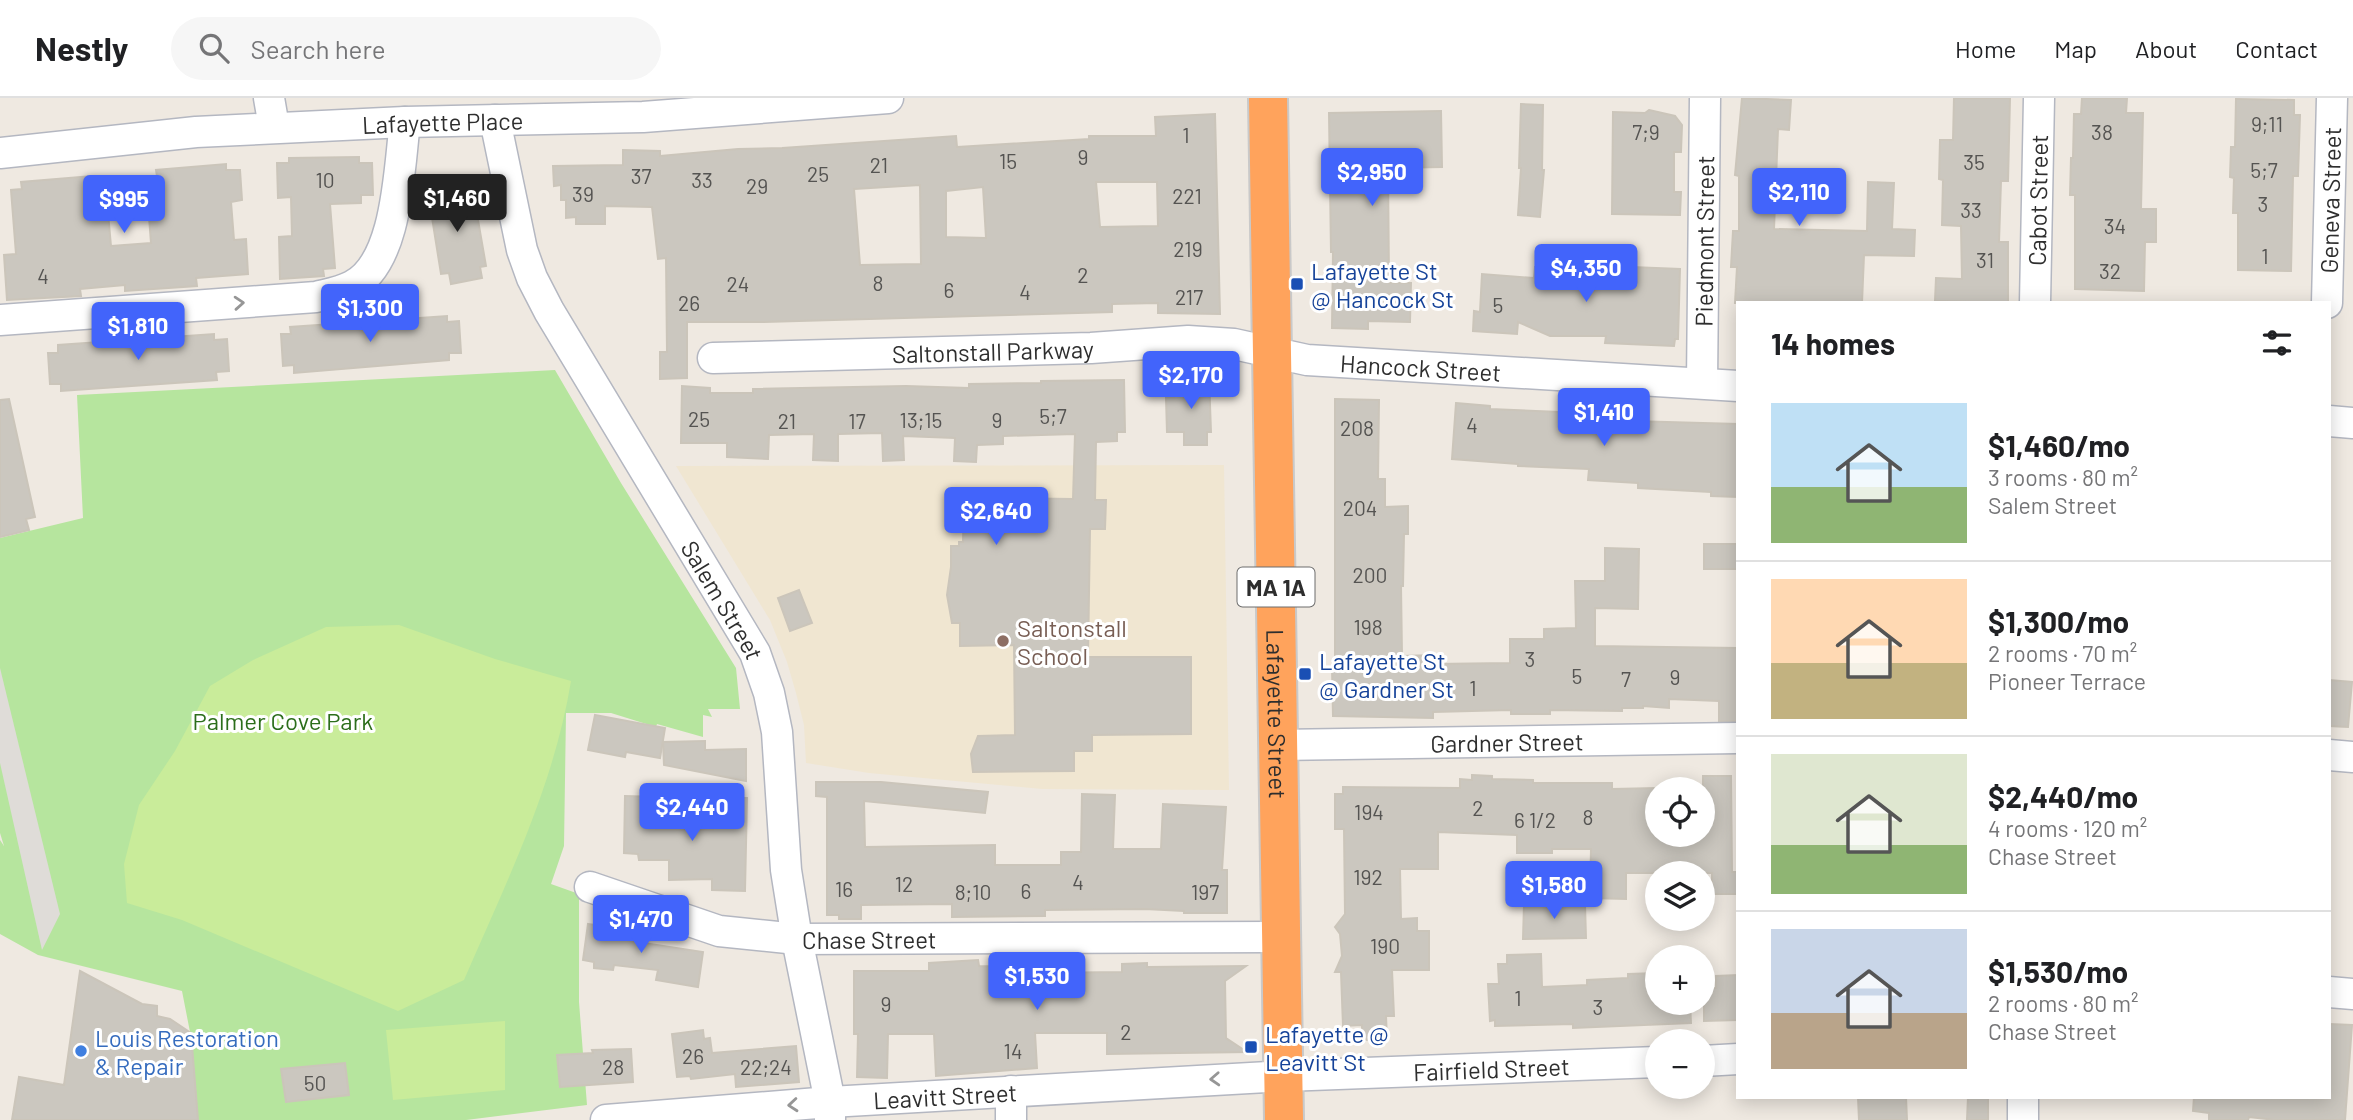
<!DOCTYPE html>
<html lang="en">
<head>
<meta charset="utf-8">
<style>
	:root { --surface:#fff; --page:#f6f6f6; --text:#202124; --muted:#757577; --line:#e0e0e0; --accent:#4264fb }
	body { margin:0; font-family:Barlow,sans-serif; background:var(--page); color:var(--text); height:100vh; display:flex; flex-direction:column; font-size:26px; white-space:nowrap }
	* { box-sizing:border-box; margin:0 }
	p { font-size:23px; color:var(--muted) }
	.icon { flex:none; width:38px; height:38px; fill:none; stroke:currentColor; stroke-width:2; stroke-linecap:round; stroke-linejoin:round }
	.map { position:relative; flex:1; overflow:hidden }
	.details { position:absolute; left:1736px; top:203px; width:595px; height:798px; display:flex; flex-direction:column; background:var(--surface); border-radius:0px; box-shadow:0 4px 18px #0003 }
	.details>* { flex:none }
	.fabs { position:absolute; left:1645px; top:679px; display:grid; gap:14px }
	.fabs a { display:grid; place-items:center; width:70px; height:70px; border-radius:50%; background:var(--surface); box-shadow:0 4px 18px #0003; font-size:35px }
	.price { position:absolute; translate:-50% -60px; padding:0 16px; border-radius:7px; background:var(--accent); color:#fff; font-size:23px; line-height:46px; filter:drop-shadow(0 2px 4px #0008) }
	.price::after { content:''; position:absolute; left:50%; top:42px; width:21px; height:16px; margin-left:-10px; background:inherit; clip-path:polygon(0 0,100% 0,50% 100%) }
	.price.on { background:#222; color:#fff }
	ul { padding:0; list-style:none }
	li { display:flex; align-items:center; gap:21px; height:175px; padding:0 35px }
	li+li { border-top:2px solid var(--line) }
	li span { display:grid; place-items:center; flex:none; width:196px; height:140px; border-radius:0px; color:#555 }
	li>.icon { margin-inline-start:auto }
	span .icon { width:84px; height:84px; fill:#fffc; stroke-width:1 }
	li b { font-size:30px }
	h2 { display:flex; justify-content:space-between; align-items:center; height:84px; padding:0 35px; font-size:30px }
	header { display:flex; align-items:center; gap:42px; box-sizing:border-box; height:98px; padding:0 35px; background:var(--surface); border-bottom:2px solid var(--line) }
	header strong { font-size:33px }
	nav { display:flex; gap:38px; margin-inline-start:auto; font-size:24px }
	.search { width:490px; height:63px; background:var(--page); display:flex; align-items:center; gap:18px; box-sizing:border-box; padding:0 24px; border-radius:38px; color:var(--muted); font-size:26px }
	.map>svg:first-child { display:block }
	.education { fill:#f0e6d1 }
	.green { fill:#b6e59e }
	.pitch { fill:#c9ec9a }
	.plaza { fill:#dfdcd8 }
	.building { fill:#cbc7bf; stroke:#cbc5ba; stroke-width:2; fill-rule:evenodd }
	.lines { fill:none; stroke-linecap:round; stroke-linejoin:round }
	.minor-casing { stroke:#b4b7c1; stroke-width:33 }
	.highway-casing { stroke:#c9c9c9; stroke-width:42 }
	.minor { stroke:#fff; stroke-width:30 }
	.highway { stroke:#ffa35c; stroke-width:38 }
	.oneway { stroke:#969696 }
	.transit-dot { fill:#1a4fb4; stroke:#fff; stroke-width:2.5 }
	.education-dot { fill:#8d6e63; stroke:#fff; stroke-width:2.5 }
	.shop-dot { fill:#3f7fe0; stroke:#fff; stroke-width:2.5 }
	.labels { text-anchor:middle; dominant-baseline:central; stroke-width:6; stroke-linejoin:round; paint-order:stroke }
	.number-label { font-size:21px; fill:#555452 }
	.shield { fill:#fff; stroke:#6d6d6d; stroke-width:2 }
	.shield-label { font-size:23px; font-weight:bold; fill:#2e2e2e }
	.street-label { font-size:24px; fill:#2e2e2e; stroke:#fff }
	.transit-label { font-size:24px; fill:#164399; stroke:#fff; text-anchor:start }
	.education-label { font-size:24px; fill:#785e54; stroke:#fff; text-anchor:start }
	.park-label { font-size:24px; fill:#2c6e1b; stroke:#fff }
	.shop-label { font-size:24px; fill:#366cbe; stroke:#fff; text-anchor:start }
</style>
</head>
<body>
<header>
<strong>Nestly</strong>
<div class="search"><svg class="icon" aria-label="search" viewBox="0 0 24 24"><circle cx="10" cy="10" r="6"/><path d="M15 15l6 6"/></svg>Search here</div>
<nav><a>Home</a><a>Map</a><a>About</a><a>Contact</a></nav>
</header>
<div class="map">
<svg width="2353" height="1022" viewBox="0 0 2353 1022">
	<rect width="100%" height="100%" fill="#efe9e1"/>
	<polygon class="education" points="1224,367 1229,692 1042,691 869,675 806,665 804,627 796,595 787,564 770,522 676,368"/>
	<polygon class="green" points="555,272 621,385 736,570 740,611 708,611 712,619 703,617 703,639 657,626 656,629 611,615 566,615 564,748 551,786 579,796 579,904 587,1007 466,1022 198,1022 190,934 182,893 38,857 0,836 0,742 4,748 0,735 0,440 83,420 77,297"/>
	<g class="pitch">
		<path d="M 399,527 L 495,561 L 571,583 C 554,688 506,785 464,882 L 398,913 L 182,822 L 127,805 L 124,766 L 139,707 L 175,653 L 210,588 L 253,562 L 326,529 Z"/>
		<polygon points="505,923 505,992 393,1002 386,932"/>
	</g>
	<polygon class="plaza" points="0,570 60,816 42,852 0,665"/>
	<g class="building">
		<polygon points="1742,0 1791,2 1789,32 1778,31 1774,131 1867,133 1868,84 1894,85 1892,131 1915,132 1914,158 1864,157 1862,205 1735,205 1737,169 1731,169 1733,133 1739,133 1739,78 1735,77"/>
		<polygon points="1954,0 2010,0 2008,83 2001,83 1999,144 2008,144 2008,205 1935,203 1936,180 1962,181 1961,128 1942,127 1943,82 1939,81 1940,42 1953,42"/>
		<polygon points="2082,0 2127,0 2126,15 2143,15 2141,111 2156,111 2156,144 2145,144 2144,193 2075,191 2075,97 2070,97 2071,60 2073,60 2074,16 2081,16"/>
		<polygon points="2236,1 2294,2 2294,17 2300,17 2298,78 2293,78 2291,173 2238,172 2238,115 2233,115 2234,80 2230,79 2231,49 2235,49"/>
		<polygon points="1521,6 1543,7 1542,72 1544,72 1540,119 1518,117 1521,70 1519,70"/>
		<polygon points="1649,12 1675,18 1682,27 1681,54 1674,54 1674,94 1681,94 1680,117 1612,116 1613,14 1645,15"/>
		<polygon points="1441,13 1442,69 1388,70 1389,185 1411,185 1410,224 1368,223 1368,231 1332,230 1333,154 1331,154 1329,15"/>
		<path d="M 1215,16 L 1220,216 L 1158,215 L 1158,205 L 1112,206 L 1112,214 L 764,224 L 687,224 L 687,280 L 660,281 L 660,254 L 667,254 L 666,160 L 658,161 L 652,109 L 605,108 L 605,126 L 576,126 L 576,119 L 566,120 L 566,102 L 561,102 L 561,87 L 554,88 L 553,68 L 623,67 L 623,52 L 660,53 L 660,58 L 738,51 L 782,50 L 956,38 L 957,49 L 1089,41 L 1089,38 L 1156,38 L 1155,19 ZM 1096,84 L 1157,84 L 1158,128 L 1100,129 ZM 920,87 L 921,166 L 860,167 L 854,91 ZM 983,89 L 986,140 L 946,139 L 946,93 Z"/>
		<polygon points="359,59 359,65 372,65 373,97 361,97 361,105 330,106 335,170 323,171 324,178 280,181 279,139 292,138 291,99 278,100 277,65 289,65 289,60"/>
		<polygon points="226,66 226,72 240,72 242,102 231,104 234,142 246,141 248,176 196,180 197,188 125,193 125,187 80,191 81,198 7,202 4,157 16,156 11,92 22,91 21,84 92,78 93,83 105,82 111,148 151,145 146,79 157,78 156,72"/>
		<polygon points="463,86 465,101 474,99 486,168 480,169 482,180 451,186 449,175 441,176 430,107 434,106 431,91"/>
		<polygon points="1606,168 1680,171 1678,241 1675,241 1674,248 1605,245 1606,238 1550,238 1518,224 1517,236 1473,233 1474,213 1480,214 1482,176 1534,180 1535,169 1606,171"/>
		<polygon points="447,218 447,224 459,223 461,255 449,255 449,262 294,275 294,267 283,268 281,236 291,236 290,229"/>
		<polygon points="214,236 214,242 227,241 229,273 216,274 217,282 61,293 61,286 50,286 48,255 58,255 58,247"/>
		<polygon points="1209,279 1211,334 1207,334 1207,347 1184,347 1184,334 1167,334 1166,300 1174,300 1173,290 1180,290 1180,280"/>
		<polygon points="1124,282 1125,334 1117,334 1117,343 1096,344 1095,402 1106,402 1105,431 1090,431 1088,559 1191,559 1191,636 1092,637 1092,653 1074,653 1074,673 973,674 971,656 978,638 1015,637 1014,547 960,548 960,525 952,525 947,497 951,469 951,448 959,448 959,444 963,444 964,404 995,405 995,400 1073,401 1075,336 1003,338 1003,346 977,347 976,364 954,363 955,340 903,338 904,362 883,363 882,335 838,336 838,363 813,362 814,336 769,337 768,361 727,359 727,345 681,345 682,288 710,290 710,295 753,295 753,291 906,288 969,290 969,286 1041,285 1041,283"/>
		<polygon points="9,301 35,419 26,421 29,432 0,439 0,302"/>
		<polygon points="1335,301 1379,302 1378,381 1385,381 1385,409 1408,408 1408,436 1404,436 1403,488 1401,488 1402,558 1433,557 1433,566 1510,565 1510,541 1544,541 1544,531 1576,530 1575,483 1605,483 1605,450 1639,451 1638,511 1595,510 1595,548 1738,550 1738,623 1719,623 1719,603 1669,601 1669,610 1643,608 1643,610 1622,610 1622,613 1550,612 1550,616 1511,616 1511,612 1433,614 1433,620 1333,618 1332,569 1335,569"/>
		<polygon points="1456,305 1490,308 1490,311 1559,314 1559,321 1738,326 1738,399 1711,398 1711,394 1638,390 1638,385 1588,382 1589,371 1518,368 1518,366 1452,361"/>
		<rect x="1704" y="446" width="34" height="25"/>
		<polygon points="799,492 812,525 790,533 778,500"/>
		<polygon points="2329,582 2352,584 2348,629 2329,628"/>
		<polygon points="595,617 665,630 660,660 626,654 625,659 588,652"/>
		<polygon points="705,643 705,652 746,651 746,683 664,667 663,644"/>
		<polygon points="1472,677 1492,678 1492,681 1533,682 1533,685 1612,685 1612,691 1657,690 1657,737 1703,737 1703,678 1731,678 1732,774 1738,774 1738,796 1712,796 1712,775 1626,775 1626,801 1590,800 1591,751 1552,751 1552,755 1517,755 1517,737 1438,734 1438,771 1400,771 1401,821 1417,820 1417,833 1429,833 1429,872 1392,872 1394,918 1386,918 1387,941 1362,942 1362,927 1343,928 1341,874 1335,874 1342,858 1340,836 1335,829 1345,816 1344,731 1335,731 1335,696 1343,696 1343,689 1460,690 1460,681 1472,682"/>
		<polygon points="816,684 881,684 988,694 985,715 864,703 865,749 995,747 995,767 1061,767 1061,754 1081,754 1082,696 1115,697 1113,751 1161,751 1163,706 1226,709 1222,772 1227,772 1227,815 1184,815 1184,813 1145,811 1045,812 1045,818 952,819 952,806 861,807 861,821 839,821 839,817 827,817 827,699 816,698"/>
		<polygon points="625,698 657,699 656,732 713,732 713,700 747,700 745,793 712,792 712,781 669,782 669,762 639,762 638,756 624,755"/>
		<polygon points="1524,806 1585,806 1586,840 1523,841"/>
		<polygon points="588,826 638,833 637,844 703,854 698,889 656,882 658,872 614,867 613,872 594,870 594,864 583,862"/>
		<polygon points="1541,856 1542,889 1587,887 1587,882 1628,880 1628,876 1657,875 1657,905 1690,905 1691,925 1573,930 1573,926 1495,928 1495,922 1490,923 1488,886 1499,886 1498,866 1507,866 1507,857"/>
		<polygon points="978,862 979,868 1038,870 1038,875 1122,874 1122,866 1147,865 1147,869 1246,868 1225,883 1226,940 1247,954 1107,956 1107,935 1035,935 1037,970 936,978 934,936 888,936 887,980 857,979 858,936 854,936 854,873 929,873 929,865"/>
		<polygon points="80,873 142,906 157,908 157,918 170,921 191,935 198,1022 12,1022 19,979 64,987"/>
		<polygon points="1738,877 1738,922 1704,923 1704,890 1716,890 1716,878"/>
		<polygon points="2329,926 2352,927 2345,1022 2275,1022 2249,1019 2248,1022 2209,1022 2209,1015 2193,1013 2194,999 2329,999"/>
		<polygon points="703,932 704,941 710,940 712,955 796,948 799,984 736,989 735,976 691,981 690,978 677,979 672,936"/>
		<polygon points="631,951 633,984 560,989 557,957 593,955 592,952"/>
		<polygon points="345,965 349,997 286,1004 281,971"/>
		<polygon points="1858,999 1906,999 1907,1022 1859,1022"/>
		<polygon points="1968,999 1988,999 1988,1022 1967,1022"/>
	</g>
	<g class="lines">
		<g class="minor-casing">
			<g id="minor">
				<polyline points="269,0 274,29"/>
				<path id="s1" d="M 495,22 L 522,152 L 532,180 L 549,213 L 755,555 L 769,595 L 777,634 L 786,772 L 797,841 L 830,1004 L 830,1022"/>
				<path id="s2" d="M 0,55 L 196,34 L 405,24 L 643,19 L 888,0"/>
				<path id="s3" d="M 2035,205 L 2039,0"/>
				<path id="s4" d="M 2327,205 L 2332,0"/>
				<path d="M 0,222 L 316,199 C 328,196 341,194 352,188 C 398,165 399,70 405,24"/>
				<path id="s5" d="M 713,260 L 1091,250 L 1188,243 L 1234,246 L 1307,262 L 1738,288"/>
				<path id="s6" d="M 1702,285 L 1705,0"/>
				<polyline points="2329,323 2353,325"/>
				<path id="s7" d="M 1278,647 L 1738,640"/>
				<polyline points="2329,657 2353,659"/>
				<path id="s8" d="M 590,789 L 719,833 L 797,841 L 1281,839"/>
				<polyline points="2329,894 2353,896"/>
				<polyline points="1703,963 1738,961"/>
				<polyline points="1011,993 1011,1022"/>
				<path id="s9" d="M 606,1022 L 830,1004 L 1284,978 L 1657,964"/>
				<polyline points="2023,1022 2023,999"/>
			</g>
		</g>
		<g class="highway-casing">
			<g id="highway">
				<path id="s10" d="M 1268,0 L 1284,1022"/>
			</g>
		</g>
		<use href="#minor" class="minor"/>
		<use href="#highway" class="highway"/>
	</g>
	<defs><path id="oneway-chevron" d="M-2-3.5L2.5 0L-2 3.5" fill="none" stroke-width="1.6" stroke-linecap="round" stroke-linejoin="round" transform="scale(1.75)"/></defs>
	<g class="oneway">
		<use href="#oneway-chevron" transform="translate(239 205) rotate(-4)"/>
		<use href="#oneway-chevron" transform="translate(1215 981) rotate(177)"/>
		<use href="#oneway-chevron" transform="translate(793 1007) rotate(175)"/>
	</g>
	<g class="transit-dot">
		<rect x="1290" y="179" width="14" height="14" rx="3.5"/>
		<rect x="1298" y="569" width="14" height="14" rx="3.5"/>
		<rect x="1244" y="942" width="14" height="14" rx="3.5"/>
	</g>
	<circle class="education-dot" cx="1003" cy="543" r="7"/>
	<circle class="shop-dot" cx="81" cy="953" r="7"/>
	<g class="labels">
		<g class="number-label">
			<text x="2267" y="25">9;11</text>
			<text x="1646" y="33">7;9</text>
			<text x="2102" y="33">38</text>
			<text x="1186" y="36">1</text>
			<text x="1083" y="58">9</text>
			<text x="1008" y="62">15</text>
			<text x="1974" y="63">35</text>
			<text x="879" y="66">21</text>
			<text x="2264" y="71">5;7</text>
			<text x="818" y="75">25</text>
			<text x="641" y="77">37</text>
			<text x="325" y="81">10</text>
			<text x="702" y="81">33</text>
			<text x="757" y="87">29</text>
			<text x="583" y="95">39</text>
			<text x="1187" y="97">221</text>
			<text x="2263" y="105">3</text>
			<text x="1971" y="111">33</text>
			<text x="2115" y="127">34</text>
			<text x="1188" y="150">219</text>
			<text x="2265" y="157">1</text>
			<text x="1985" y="161">31</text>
			<text x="2110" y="172">32</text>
			<text x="1083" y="176">2</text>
			<text x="43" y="177">4</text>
			<text x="878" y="184">8</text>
			<text x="738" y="185">24</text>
			<text x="949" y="191">6</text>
			<text x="1025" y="193">4</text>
			<text x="1189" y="198">217</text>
			<text x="689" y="204">26</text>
			<text x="1498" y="206">5</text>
			<text x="1053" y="317">5;7</text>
			<text x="699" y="320">25</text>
			<text x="921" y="321">13;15</text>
			<text x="997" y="321">9</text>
			<text x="787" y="322">21</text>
			<text x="857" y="322">17</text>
			<text x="1472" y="326">4</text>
			<text x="1357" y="329">208</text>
			<text x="1360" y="409">204</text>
			<text x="1370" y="476">200</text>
			<text x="1368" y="528">198</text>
			<text x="1530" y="560">3</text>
			<text x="1577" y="577">5</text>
			<text x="1675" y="578">9</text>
			<text x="1626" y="580">7</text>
			<text x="1473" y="589">1</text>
			<text x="1478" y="709">2</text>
			<text x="1369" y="713">194</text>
			<text x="1588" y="718">8</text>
			<text x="1535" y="721">6 1/2</text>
			<text x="1368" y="778">192</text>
			<text x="1078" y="783">4</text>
			<text x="904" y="785">12</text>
			<text x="844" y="790">16</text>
			<text x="1026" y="792">6</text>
			<text x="973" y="793">8;10</text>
			<text x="1205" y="793">197</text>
			<text x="1385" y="847">190</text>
			<text x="1518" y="899">1</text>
			<text x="886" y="905">9</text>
			<text x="1598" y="908">3</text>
			<text x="1126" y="933">2</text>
			<text x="1013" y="952">14</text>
			<text x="693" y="957">26</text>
			<text x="613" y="968">28</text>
			<text x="766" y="968">22;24</text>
			<text x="315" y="984">50</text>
		</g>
		<rect class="shield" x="1237.5" y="469.5" width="77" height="39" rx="5"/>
		<g class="shield-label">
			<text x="1276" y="489">MA 1A</text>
		</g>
		<g class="street-label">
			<text stroke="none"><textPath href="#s2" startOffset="444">Lafayette Place</textPath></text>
			<text stroke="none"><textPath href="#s3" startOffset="103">Cabot Street</textPath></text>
			<text stroke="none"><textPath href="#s4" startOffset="103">Geneva Street</textPath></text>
			<text stroke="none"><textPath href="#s6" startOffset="142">Piedmont Street</textPath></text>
			<text stroke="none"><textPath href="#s5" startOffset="280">Saltonstall Parkway</textPath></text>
			<text stroke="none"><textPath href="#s5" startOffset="710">Hancock Street</textPath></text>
			<text stroke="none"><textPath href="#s1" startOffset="537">Salem Street</textPath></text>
			<text stroke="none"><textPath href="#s10" startOffset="616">Lafayette Street</textPath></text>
			<text stroke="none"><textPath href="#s7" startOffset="229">Gardner Street</textPath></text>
			<text stroke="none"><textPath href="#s8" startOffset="287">Chase Street</textPath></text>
			<text stroke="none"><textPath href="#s9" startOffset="887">Fairfield Street</textPath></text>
			<text stroke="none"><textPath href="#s9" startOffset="340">Leavitt Street</textPath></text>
		</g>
		<g class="transit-label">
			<text x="1311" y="172">Lafayette St<tspan x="1311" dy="28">@ Hancock St</tspan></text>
			<text x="1319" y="562">Lafayette St<tspan x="1319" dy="28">@ Gardner St</tspan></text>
			<text x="1265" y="935">Lafayette @<tspan x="1265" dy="28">Leavitt St</tspan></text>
		</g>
		<g class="education-label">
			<text x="1017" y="529">Saltonstall<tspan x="1017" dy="28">School</tspan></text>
		</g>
		<g class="park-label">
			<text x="283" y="622">Palmer Cove Park</text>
		</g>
		<g class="shop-label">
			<text x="95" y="939">Louis Restoration<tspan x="95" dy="28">&amp; Repair</tspan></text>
		</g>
	</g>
</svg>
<div class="fabs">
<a><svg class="icon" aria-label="locate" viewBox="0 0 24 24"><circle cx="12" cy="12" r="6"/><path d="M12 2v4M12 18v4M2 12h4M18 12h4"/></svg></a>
<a><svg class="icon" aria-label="layers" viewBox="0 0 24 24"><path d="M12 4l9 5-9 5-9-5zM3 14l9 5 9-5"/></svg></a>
<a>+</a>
<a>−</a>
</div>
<b class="price" style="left:1372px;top:110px">$2,950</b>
<b class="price" style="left:1799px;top:130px">$2,110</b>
<b class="price on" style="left:457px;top:136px">$1,460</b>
<b class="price" style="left:124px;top:137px">$995</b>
<b class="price" style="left:1586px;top:206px">$4,350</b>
<b class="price" style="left:370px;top:246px">$1,300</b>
<b class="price" style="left:138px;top:264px">$1,810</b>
<b class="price" style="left:1191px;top:313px">$2,170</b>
<b class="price" style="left:1604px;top:350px">$1,410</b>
<b class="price" style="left:996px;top:449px">$2,640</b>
<b class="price" style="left:692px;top:745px">$2,440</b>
<b class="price" style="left:1554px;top:823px">$1,580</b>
<b class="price" style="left:641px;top:857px">$1,470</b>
<b class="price" style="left:1037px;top:914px">$1,530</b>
<section class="details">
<h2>14 homes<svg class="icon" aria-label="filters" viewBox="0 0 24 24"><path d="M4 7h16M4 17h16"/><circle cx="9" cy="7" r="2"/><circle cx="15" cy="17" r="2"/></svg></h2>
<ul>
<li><span style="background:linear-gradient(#bfe0f5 60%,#8fb573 0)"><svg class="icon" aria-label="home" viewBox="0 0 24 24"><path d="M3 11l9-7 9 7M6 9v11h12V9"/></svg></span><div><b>$1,460/mo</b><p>3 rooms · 80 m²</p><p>Salem Street</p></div></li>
<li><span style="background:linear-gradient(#ffd9b3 60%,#c2b280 0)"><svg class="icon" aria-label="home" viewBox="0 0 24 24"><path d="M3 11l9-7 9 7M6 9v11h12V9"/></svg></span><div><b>$1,300/mo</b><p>2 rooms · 70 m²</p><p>Pioneer Terrace</p></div></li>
<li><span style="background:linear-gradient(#dfe7d0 65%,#8fb573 0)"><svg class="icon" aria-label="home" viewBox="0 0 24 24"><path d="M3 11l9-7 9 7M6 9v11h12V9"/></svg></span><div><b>$2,440/mo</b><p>4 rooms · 120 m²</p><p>Chase Street</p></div></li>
<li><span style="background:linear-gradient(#c9d6e8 60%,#b9a48a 0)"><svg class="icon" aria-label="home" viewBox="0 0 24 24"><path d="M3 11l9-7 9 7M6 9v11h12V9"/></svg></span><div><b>$1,530/mo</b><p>2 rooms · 80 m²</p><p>Chase Street</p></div></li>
</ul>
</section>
</div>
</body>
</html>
